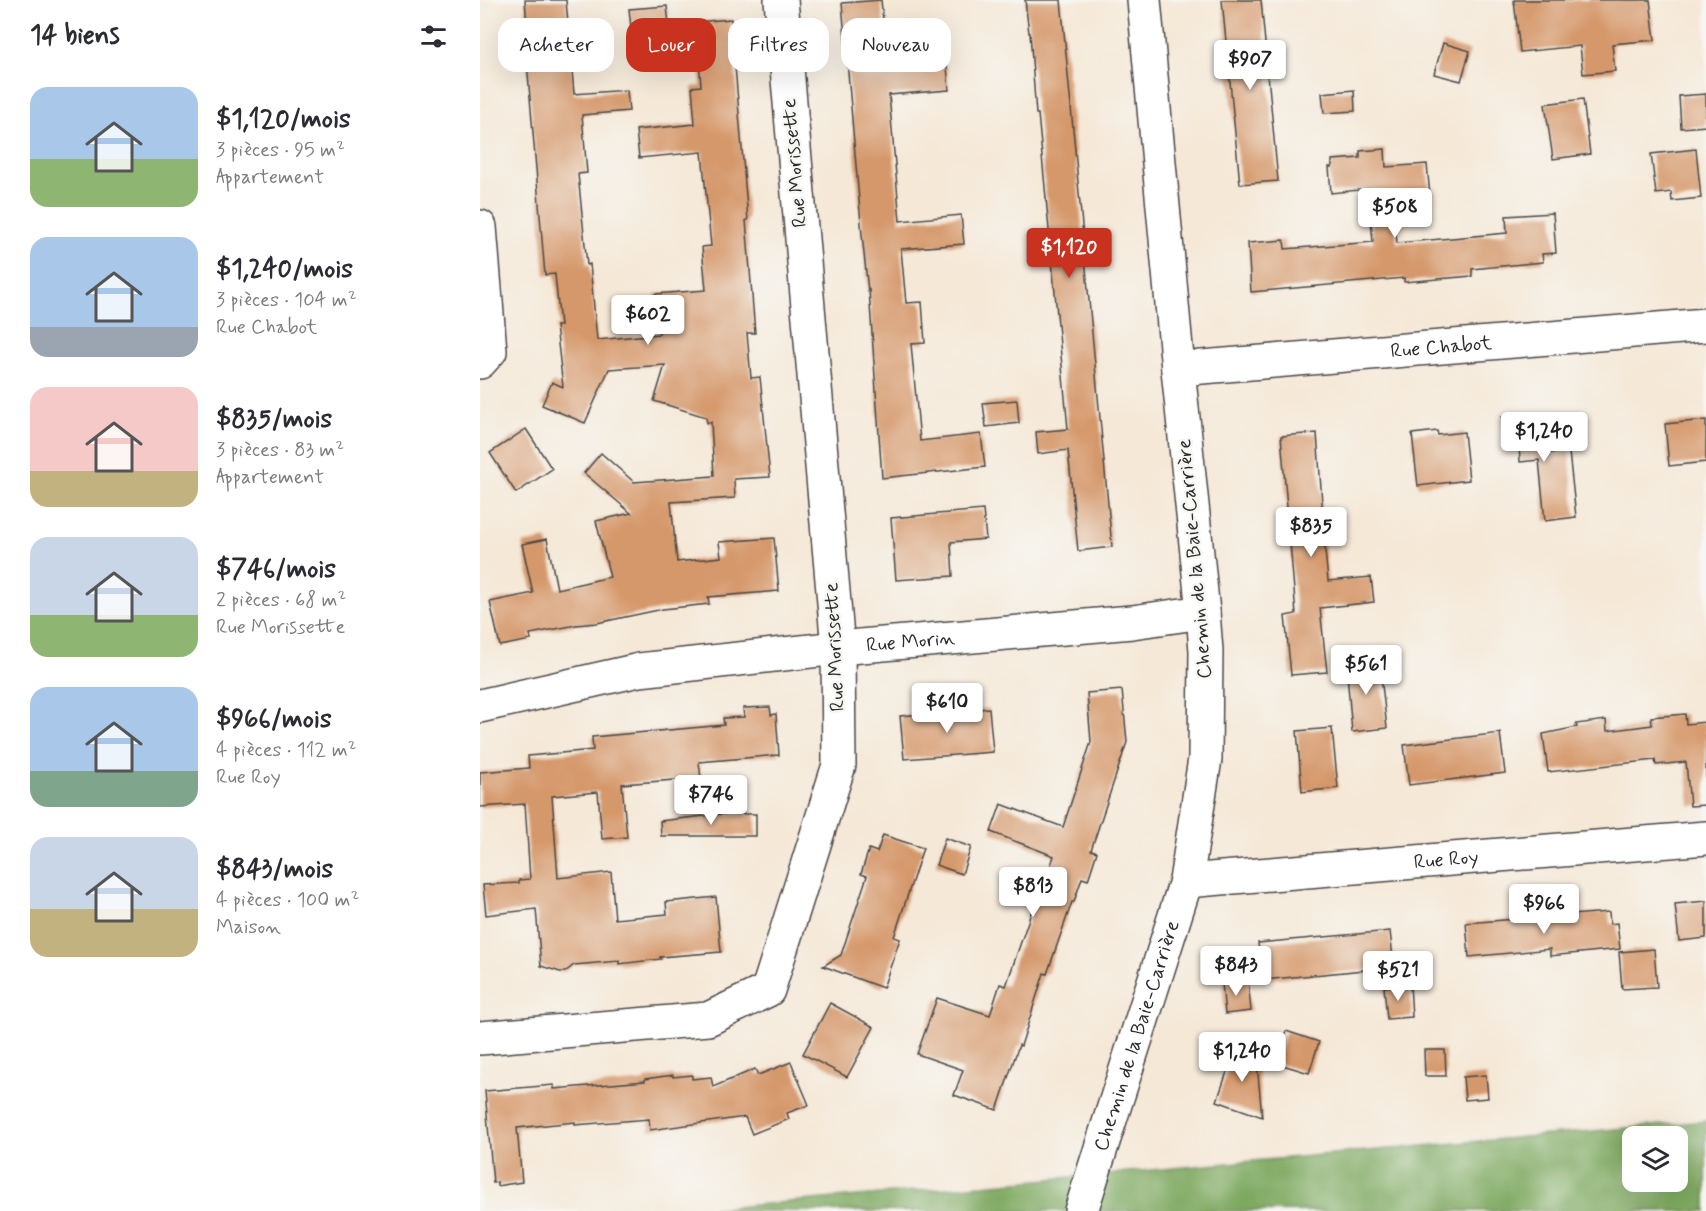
<!DOCTYPE html>
<html lang="fr">
<head>
<meta charset="utf-8">
<style>
	:root { --surface:#fff; --page:#f7f7f7; --text:#2b2b33; --muted:#7c7c81; --accent:#c8321e }
	body { margin:0; font-family:Mynerve,sans-serif; background:var(--page); color:var(--text); height:100vh; display:flex; flex-direction:column; font-size:22px; white-space:nowrap }
	* { box-sizing:border-box; margin:0 }
	p { font-size:20px; color:var(--muted) }
	.icon { flex:none; width:33px; height:33px; fill:none; stroke:currentColor; stroke-width:2; stroke-linecap:round; stroke-linejoin:round }
	.map { position:relative; flex:1; overflow:hidden }
	.drawer { display:flex; flex-direction:column; background:var(--surface); width:480px }
	.drawer>* { flex:none }
	.hud { position:absolute; left:18px; top:18px; width:570px; height:54px; display:flex; gap:12px }
	.fabs { position:absolute; left:1142px; top:1126px; display:grid; gap:12px }
	.fabs a { display:grid; place-items:center; width:66px; height:66px; border-radius:12px; background:var(--surface); box-shadow:0 6px 24px #0002; font-size:30px }
	.price { position:absolute; translate:-50% -51px; padding:0 14px; border-radius:6px; background:#fff; color:#222; font-size:20px; line-height:39px; filter:drop-shadow(0 2px 3px #0008) }
	.price::after { content:''; position:absolute; left:50%; top:36px; width:18px; height:14px; margin-left:-9px; background:inherit; clip-path:polygon(0 0,100% 0,50% 100%) }
	.price.current { background:var(--accent); color:#fff }
	ul { padding:0; list-style:none }
	li { display:flex; align-items:center; gap:18px; height:150px; padding:0 30px }
	li span { display:grid; place-items:center; flex:none; width:168px; height:120px; border-radius:18px; color:#555 }
	li>.icon { margin-inline-start:auto }
	span .icon { width:72px; height:72px; fill:#fffc; stroke-width:1 }
	li b { font-size:26px }
	h2 { display:flex; justify-content:space-between; align-items:center; height:72px; padding:0 30px; font-size:26px }
	.tag { padding:0 21px; border-radius:18px; background:var(--surface); box-shadow:0 6px 24px #0002; font-size:21px; line-height:54px }
	.tag.current { background:var(--accent); color:#fff }
	main { display:flex; flex:1; min-height:0 }
	.map>svg:first-child { display:block }
	.forest { fill:#7ea961; stroke:#546a46; stroke-width:1.5; fill-rule:evenodd }
	.building { fill:#d5986a }
	.lines { fill:none; stroke-linecap:round; stroke-linejoin:round }
	.street-casing { stroke:#494745; stroke-width:36 }
	.street { stroke:#fff; stroke-width:33 }
	.labels { text-anchor:middle; dominant-baseline:central; stroke-width:5; stroke-linejoin:round; paint-order:stroke }
	.street-label { font-size:20px; fill:#2b2b2b; stroke:#f6f6f2 }
</style>
</head>
<body>
<main>
<section class="drawer">
<h2>14 biens<svg class="icon" aria-label="filters" viewBox="0 0 24 24"><path d="M4 7h16M4 17h16"/><circle cx="9" cy="7" r="2"/><circle cx="15" cy="17" r="2"/></svg></h2>
<ul>
<li><span style="background:linear-gradient(#a9c7e8 60%,#8fb573 0)"><svg class="icon" aria-label="home" viewBox="0 0 24 24"><path d="M3 11l9-7 9 7M6 9v11h12V9"/></svg></span><div><b>$1,120/mois</b><p>3 pièces · 95 m²</p><p>Appartement</p></div></li>
<li><span style="background:linear-gradient(#a9c7e8 75%,#9aa5b1 0)"><svg class="icon" aria-label="home" viewBox="0 0 24 24"><path d="M3 11l9-7 9 7M6 9v11h12V9"/></svg></span><div><b>$1,240/mois</b><p>3 pièces · 104 m²</p><p>Rue Chabot</p></div></li>
<li><span style="background:linear-gradient(#f6c9c9 70%,#c2b280 0)"><svg class="icon" aria-label="home" viewBox="0 0 24 24"><path d="M3 11l9-7 9 7M6 9v11h12V9"/></svg></span><div><b>$835/mois</b><p>3 pièces · 83 m²</p><p>Appartement</p></div></li>
<li><span style="background:linear-gradient(#c9d6e8 65%,#8fb573 0)"><svg class="icon" aria-label="home" viewBox="0 0 24 24"><path d="M3 11l9-7 9 7M6 9v11h12V9"/></svg></span><div><b>$746/mois</b><p>2 pièces · 68 m²</p><p>Rue Morissette</p></div></li>
<li><span style="background:linear-gradient(#a9c7e8 70%,#7fa58c 0)"><svg class="icon" aria-label="home" viewBox="0 0 24 24"><path d="M3 11l9-7 9 7M6 9v11h12V9"/></svg></span><div><b>$966/mois</b><p>4 pièces · 112 m²</p><p>Rue Roy</p></div></li>
<li><span style="background:linear-gradient(#c9d6e8 60%,#c2b280 0)"><svg class="icon" aria-label="home" viewBox="0 0 24 24"><path d="M3 11l9-7 9 7M6 9v11h12V9"/></svg></span><div><b>$843/mois</b><p>4 pièces · 100 m²</p><p>Maison</p></div></li>
</ul>
</section>
<div class="map">
<svg width="1226" height="1211" viewBox="0 0 1226 1211">
	<rect width="100%" height="100%" fill="#f6f6f2"/>
	<filter id="ink" filterUnits="userSpaceOnUse"><feTurbulence type="fractalNoise" baseFrequency=".0167" numOctaves="2"/><feDisplacementMap in="SourceGraphic" scale="12" xChannelSelector="R" yChannelSelector="G"/><feConvolveMatrix kernelMatrix="1 2 1 2 8 2 1 2 1" color-interpolation-filters="sRGB"/></filter>
	<filter id="wash" filterUnits="userSpaceOnUse"><feTurbulence type="fractalNoise" baseFrequency=".008" numOctaves="4" result="noise"/><feDisplacementMap in="SourceGraphic" scale="24" xChannelSelector="R" yChannelSelector="G"/><feGaussianBlur stdDeviation="1.35" result="paint"/><feColorMatrix in="noise" values="0 0 0 0 0 0 0 0 0 0 0 0 0 0 0 0 0 1.4 0 .05"/><feComposite in="paint" operator="in"/></filter>
	<g filter="url(#wash)">
		<rect width="100%" height="100%" fill="#f5e8d7"/>
		<path class="forest" d="M 1226,1121 L 1226,1211 L 208,1211 ZM 1152,1137 L 1197,1137 L 1197,1182 L 1152,1182 Z"/>
		<g id="blocks">
			<g class="building">
				<polygon points="45,0 86,0 94,94 147,90 149,111 102,115 107,173 98,174 107,265 110,264 117,340 179,334 175,294 226,290 222,247 231,246 222,152 159,158 156,130 215,124 212,87 221,86 216,22 251,19 268,220 266,220 275,333 267,333 271,378 280,377 290,477 254,479 255,498 191,502 197,562 241,557 239,542 294,538 299,591 228,597 229,604 183,609 117,623 96,625 50,634 51,640 20,646 10,602 53,593 42,544 67,539 77,589 130,577 116,521 151,513 104,473 121,453 154,482 234,476 231,422 227,423 226,417 174,401 185,365 129,369 105,423 62,405 72,382 83,387 76,326 80,326 75,274 65,275 47,62 50,62"/>
				<polygon points="401,0 408,71 467,66 469,90 409,95 420,221 481,215 484,244 421,249 426,303 442,302 445,343 431,344 440,441 501,434 505,467 402,478 389,290 388,291 382,235 362,3"/>
				<polygon points="545,0 581,0 632,547 598,551 588,450 558,454 556,432 588,429 558,114 556,114 550,33 549,33"/>
				<polygon points="742,0 781,0 798,181 760,184"/>
				<polygon points="1034,0 1170,0 1175,40 1132,44 1135,71 1103,74 1100,46 1040,52"/>
				<polygon points="187,6 190,33 152,37 149,9"/>
				<polygon points="963,43 990,51 981,81 954,74"/>
				<polygon points="874,90 875,111 844,113 842,93"/>
				<polygon points="1226,94 1226,126 1201,128 1199,96"/>
				<polygon points="1103,99 1110,154 1073,159 1065,104"/>
				<polygon points="905,149 906,167 947,164 950,196 912,199 917,243 1027,233 1026,216 1073,213 1076,253 1062,254 1063,262 992,269 992,276 924,282 924,278 771,292 768,243 804,240 805,249 893,242 888,189 851,193 849,167 852,167 852,160 880,158 880,151"/>
				<polygon points="1216,149 1221,198 1192,201 1191,192 1176,194 1171,154"/>
				<polygon points="537,400 539,423 506,427 503,403"/>
				<polygon points="1051,415 1066,415 1069,453 1089,452 1096,517 1065,521 1059,460 1040,462 1039,443 1024,444 1022,417"/>
				<polygon points="1226,420 1226,462 1189,466 1185,424"/>
				<polygon points="46,429 72,469 36,493 10,453"/>
				<polygon points="957,431 958,435 984,432 989,480 938,486 932,434"/>
				<polygon points="837,433 844,530 843,530 848,581 891,577 894,602 840,608 847,672 811,675 805,616 816,614 801,436"/>
				<polygon points="503,510 506,539 471,542 473,576 416,580 411,518"/>
				<polygon points="899,659 907,728 872,732 866,662"/>
				<polygon points="642,690 647,742 611,850 617,852 608,880 602,878 594,902 592,902 567,974 564,973 541,1046 539,1045 517,1110 474,1095 483,1070 437,1054 457,998 510,1015 520,984 526,986 555,901 558,902 574,856 511,832 521,804 583,827 611,742 607,693"/>
				<polygon points="290,707 291,715 296,714 299,755 219,762 221,778 142,784 147,837 122,839 118,792 72,796 78,878 131,872 135,919 187,914 186,902 236,897 241,952 180,957 181,959 139,964 139,961 94,965 85,972 80,972 61,966 56,909 6,915 3,885 39,883 39,880 50,879 45,804 0,807 0,772 49,768 48,756 113,750 112,737 244,725 243,718 264,717 263,708"/>
				<polygon points="509,708 513,752 424,759 420,716"/>
				<polygon points="1205,714 1206,724 1226,722 1226,805 1210,806 1206,762 1176,765 1175,760 1068,772 1063,734 1097,727 1096,724 1126,720 1127,731 1172,725 1171,717"/>
				<polygon points="852,728 858,788 822,792 817,731"/>
				<polygon points="1020,733 1025,773 929,785 924,745"/>
				<polygon points="242,814 276,814 276,836 181,836 180,821"/>
				<polygon points="403,835 443,848 414,937 420,939 403,988 343,966 361,955 387,876 381,874 389,849 397,852"/>
				<polygon points="465,838 491,847 482,874 456,865"/>
				<polygon points="1226,901 1226,938 1199,941 1195,904"/>
				<polygon points="1129,912 1130,924 1137,923 1140,949 1070,956 1070,949 989,957 986,923"/>
				<polygon points="910,931 914,967 782,980 778,943"/>
				<polygon points="1174,949 1177,987 1142,989 1139,952"/>
				<polygon points="768,980 771,1011 745,1014 742,983"/>
				<polygon points="930,984 932,1017 907,1019 904,987"/>
				<polygon points="350,1003 394,1027 367,1077 323,1054"/>
				<polygon points="806,1031 839,1042 829,1073 796,1063"/>
				<polygon points="756,1046 776,1053 782,1117 737,1101"/>
				<polygon points="944,1050 965,1050 966,1076 945,1076"/>
				<polygon points="311,1062 329,1105 307,1113 309,1119 272,1134 265,1117 170,1130 169,1119 95,1125 95,1122 37,1128 42,1182 17,1186 17,1182 13,1183 5,1091 74,1085 74,1089 165,1081 165,1079 193,1075 193,1077 212,1075 212,1079 231,1077 233,1087 275,1069 278,1075"/>
				<polygon points="1006,1075 1008,1098 985,1100 983,1077"/>
			</g>
		</g>
	</g>
	<g filter="url(#ink)">
		<use href="#blocks" fill-opacity="0" stroke="#494745" stroke-width="1.5"/>
		<g class="lines">
			<g class="street-casing">
				<g id="street">
					<polyline points="0,227 10,351 0,362"/>
					<path id="s1" d="M 698,369 L 1226,325"/>
					<path id="s2" d="M 0,706 L 159,670 L 358,648 L 652,622 L 723,612"/>
					<path id="s3" d="M 706,881 L 1226,838"/>
					<polyline points="0,1038 228,1019 288,990 359,765 358,648 301,0"/>
					<path id="s4" d="M 601,1211 L 706,881 L 725,759 L 726,651 L 723,612 L 698,369 L 664,0"/>
				</g>
			</g>
			<use href="#street" class="street"/>
		</g>
	</g>
	<g class="labels">
		<g class="street-label">
			<text transform="translate(315 163) rotate(-95)">Rue Morissette</text>
			<text stroke="none"><textPath href="#s1" startOffset="264">Rue Chabot</textPath></text>
			<text transform="translate(715 559) rotate(-95)">Chemin de la Baie-Carrière</text>
			<text stroke="none"><textPath href="#s2" startOffset="436">Rue Morin</textPath></text>
			<text transform="translate(355 647) rotate(-93)">Rue Morissette</text>
			<text stroke="none"><textPath href="#s3" startOffset="261">Rue Roy</textPath></text>
			<text stroke="none"><textPath href="#s4" startOffset="184">Chemin de la Baie-Carrière</textPath></text>
		</g>
	</g>
</svg>
<div class="fabs">
<a><svg class="icon" aria-label="layers" viewBox="0 0 24 24"><path d="M12 4l9 5-9 5-9-5zM3 14l9 5 9-5"/></svg></a>
</div>
<b class="price" style="left:770px;top:91px">$907</b>
<b class="price" style="left:915px;top:239px">$508</b>
<b class="price current" style="left:589px;top:279px">$1,120</b>
<b class="price" style="left:168px;top:346px">$602</b>
<b class="price" style="left:1064px;top:463px">$1,240</b>
<b class="price" style="left:831px;top:558px">$835</b>
<b class="price" style="left:886px;top:696px">$561</b>
<b class="price" style="left:467px;top:734px">$610</b>
<b class="price" style="left:231px;top:826px">$746</b>
<b class="price" style="left:553px;top:918px">$813</b>
<b class="price" style="left:1064px;top:935px">$966</b>
<b class="price" style="left:756px;top:997px">$843</b>
<b class="price" style="left:918px;top:1002px">$521</b>
<b class="price" style="left:762px;top:1083px">$1,240</b>
<div class="hud">
<a class="tag">Acheter</a>
<a class="tag current">Louer</a>
<a class="tag">Filtres</a>
<a class="tag">Nouveau</a>
</div>
</div>
</main>
</body>
</html>
